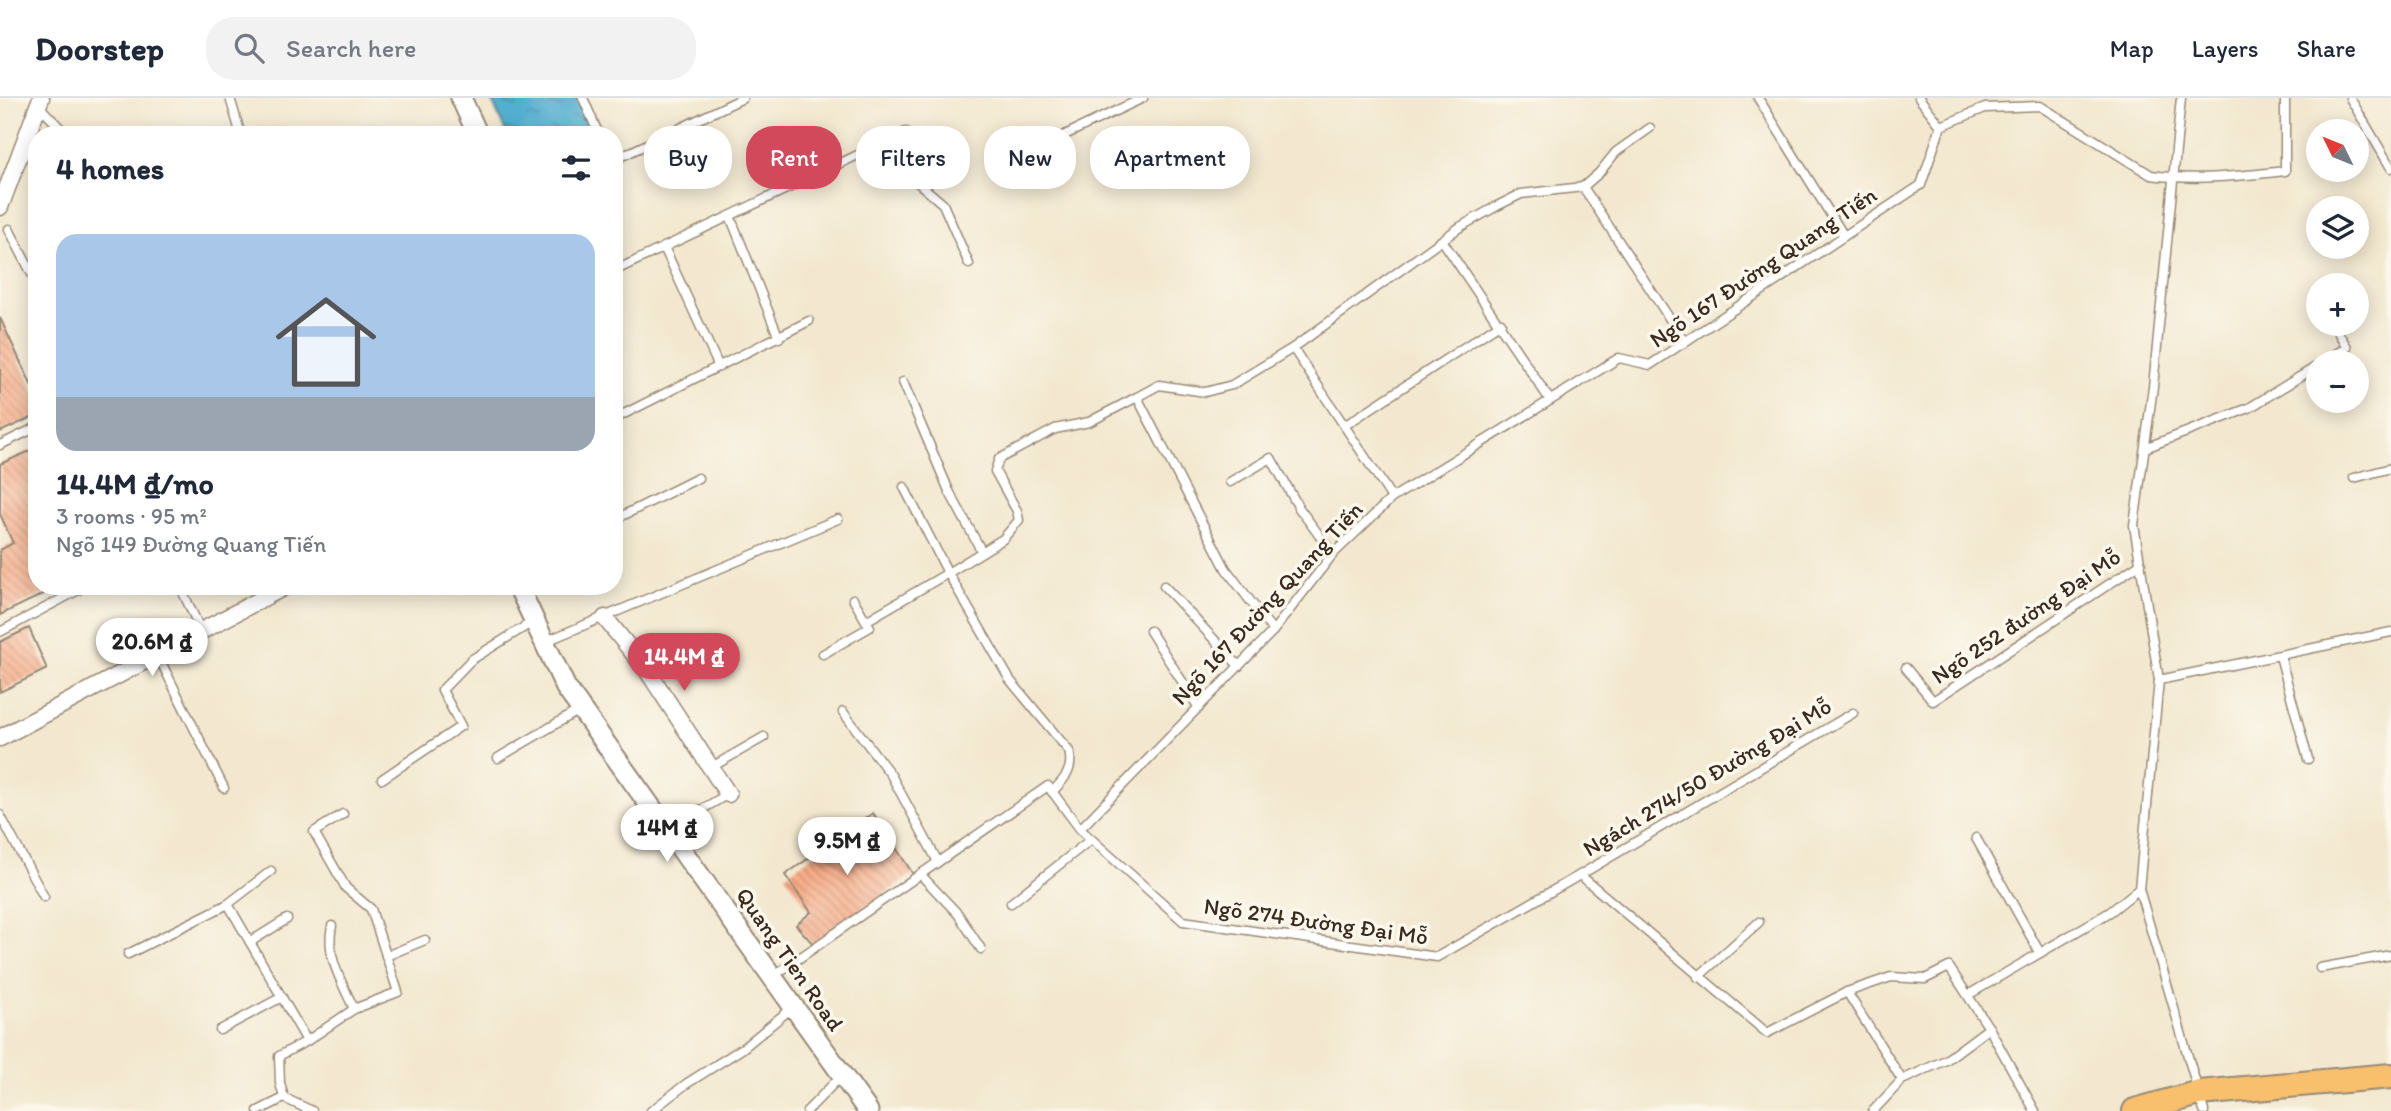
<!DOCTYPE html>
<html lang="en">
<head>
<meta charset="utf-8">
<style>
	:root { --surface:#fff; --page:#f2f2f3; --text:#1f2937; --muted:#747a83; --line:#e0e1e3; --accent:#d1495b }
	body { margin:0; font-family:Itim,sans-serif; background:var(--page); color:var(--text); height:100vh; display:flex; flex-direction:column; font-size:26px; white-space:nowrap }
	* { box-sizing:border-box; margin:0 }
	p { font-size:23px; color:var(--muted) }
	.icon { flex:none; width:38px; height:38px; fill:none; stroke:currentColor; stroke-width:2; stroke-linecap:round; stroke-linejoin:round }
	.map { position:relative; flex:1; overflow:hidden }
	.drawer { position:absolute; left:28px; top:28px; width:595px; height:469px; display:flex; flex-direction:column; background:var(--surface); border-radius:28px; box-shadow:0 4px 18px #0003 }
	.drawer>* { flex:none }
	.top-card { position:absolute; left:644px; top:28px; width:665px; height:63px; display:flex; gap:14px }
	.needle { width:46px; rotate:313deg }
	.fabs { position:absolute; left:2306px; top:21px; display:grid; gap:14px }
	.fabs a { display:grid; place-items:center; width:63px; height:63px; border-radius:50%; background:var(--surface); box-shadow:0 4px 18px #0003; font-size:35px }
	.price { position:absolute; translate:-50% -60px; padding:0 16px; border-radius:24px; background:#fff; color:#222; font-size:23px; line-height:46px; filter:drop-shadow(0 2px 4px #0008) }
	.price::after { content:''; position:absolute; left:50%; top:42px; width:21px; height:16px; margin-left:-10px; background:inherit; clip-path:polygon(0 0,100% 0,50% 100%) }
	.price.active { background:var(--accent); color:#fff }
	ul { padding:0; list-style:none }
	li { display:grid; align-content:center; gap:14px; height:371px; padding:0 28px }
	li span { display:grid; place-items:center; height:217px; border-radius:21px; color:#555 }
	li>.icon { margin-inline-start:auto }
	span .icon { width:126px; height:126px; fill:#fffc; stroke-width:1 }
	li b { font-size:30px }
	h2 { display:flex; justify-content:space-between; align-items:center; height:84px; padding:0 28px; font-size:30px }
	.pill { padding:0 24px; border-radius:28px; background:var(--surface); box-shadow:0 4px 18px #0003; font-size:24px; line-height:63px }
	.pill.active { background:var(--accent); color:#fff }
	header { display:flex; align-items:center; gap:42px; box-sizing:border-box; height:98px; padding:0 35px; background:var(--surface); border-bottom:2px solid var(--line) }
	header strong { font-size:33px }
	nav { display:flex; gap:38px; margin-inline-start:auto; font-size:24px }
	.search { width:490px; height:63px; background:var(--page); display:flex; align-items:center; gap:18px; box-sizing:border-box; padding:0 24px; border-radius:28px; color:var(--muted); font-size:26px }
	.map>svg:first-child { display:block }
	.water { fill:url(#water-ripples); stroke:#476c78; stroke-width:2 }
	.building { fill:url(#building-back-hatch) }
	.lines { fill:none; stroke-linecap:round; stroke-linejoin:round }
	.service-casing { stroke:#978976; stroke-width:11 }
	.minor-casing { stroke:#978976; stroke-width:19 }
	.tertiary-casing { stroke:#978976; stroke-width:23 }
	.primary-casing { stroke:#978976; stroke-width:28 }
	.service { stroke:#fff; stroke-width:8 }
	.minor { stroke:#fff; stroke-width:16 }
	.tertiary { stroke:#fff; stroke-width:19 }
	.primary { stroke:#f8bf6c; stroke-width:24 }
	.labels { text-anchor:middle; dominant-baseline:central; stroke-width:7; stroke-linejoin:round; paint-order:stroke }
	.street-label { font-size:23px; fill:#3b2a1e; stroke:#fbf7ec }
</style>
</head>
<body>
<header>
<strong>Doorstep</strong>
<div class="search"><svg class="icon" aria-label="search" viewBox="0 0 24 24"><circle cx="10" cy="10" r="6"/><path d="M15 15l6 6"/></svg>Search here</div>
<nav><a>Map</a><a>Layers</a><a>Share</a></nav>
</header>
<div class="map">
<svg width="2391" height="1013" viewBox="0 0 2391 1013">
	<defs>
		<pattern id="water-ripples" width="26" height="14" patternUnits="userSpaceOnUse" patternTransform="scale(1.75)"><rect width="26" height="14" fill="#53afd1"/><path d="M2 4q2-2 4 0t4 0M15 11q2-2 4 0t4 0" fill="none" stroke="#468fa9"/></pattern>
		<pattern id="building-back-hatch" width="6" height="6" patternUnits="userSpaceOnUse" patternTransform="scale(1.75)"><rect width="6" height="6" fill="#f7ad89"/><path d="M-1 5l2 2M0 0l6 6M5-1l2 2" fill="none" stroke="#c98d6f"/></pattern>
	</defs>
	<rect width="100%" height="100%" fill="#fbf7ec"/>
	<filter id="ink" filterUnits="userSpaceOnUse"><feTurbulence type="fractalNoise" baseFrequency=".0143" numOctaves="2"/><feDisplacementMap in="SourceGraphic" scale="14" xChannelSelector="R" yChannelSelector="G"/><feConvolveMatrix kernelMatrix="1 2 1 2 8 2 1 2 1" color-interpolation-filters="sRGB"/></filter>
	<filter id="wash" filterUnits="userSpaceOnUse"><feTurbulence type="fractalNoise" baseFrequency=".00686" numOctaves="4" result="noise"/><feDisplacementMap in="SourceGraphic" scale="28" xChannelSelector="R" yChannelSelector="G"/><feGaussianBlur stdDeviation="1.57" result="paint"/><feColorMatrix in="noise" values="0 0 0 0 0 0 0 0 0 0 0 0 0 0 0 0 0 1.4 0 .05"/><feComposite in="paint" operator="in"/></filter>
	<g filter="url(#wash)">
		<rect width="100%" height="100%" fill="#f3e8cf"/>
		<polygon class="water" points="491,0 579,0 596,37 507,37"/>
		<g id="blocks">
			<g class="building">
				<polygon points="0,220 37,299 37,317 0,334"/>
				<polygon points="37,350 37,488 60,488 0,517 0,452 13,445 0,416 0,366"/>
				<polygon points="29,530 47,571 0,594 0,544"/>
				<polygon points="873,715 913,776 813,846 796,827 811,814 785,777"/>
			</g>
		</g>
	</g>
	<g filter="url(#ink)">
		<use href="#blocks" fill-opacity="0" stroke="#978976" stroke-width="2"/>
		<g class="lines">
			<g class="service-casing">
				<g id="service">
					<polyline points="230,0 241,37"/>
					<polyline points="583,0 599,37"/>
					<polyline points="1758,0 1844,138"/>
					<polyline points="1919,0 1941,28"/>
					<polyline points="2181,0 2153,289 2134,427 2159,582 2139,791 2204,1013"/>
					<polyline points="2350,0 2391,70"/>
					<polyline points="39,8 67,37"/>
					<polyline points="875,48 943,106 969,166"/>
					<polyline points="1031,53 1143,0"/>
					<polyline points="614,62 743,0"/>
					<polyline points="1583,89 1599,75 1616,54 1650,30"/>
					<polyline points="730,118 779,240"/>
					<polyline points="9,131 37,186"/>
					<polyline points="1442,142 1550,302"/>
					<polyline points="664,149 719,269"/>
					<polyline points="614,173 906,34"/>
					<polyline points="1293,250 1392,400"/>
					<polyline points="2323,264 2347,249 2333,226"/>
					<polyline points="903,284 949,393 982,454"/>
					<polyline points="614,321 809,223"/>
					<polyline points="1344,328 1501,225"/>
					<polyline points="0,347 37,329"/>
					<polyline points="2145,350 2249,310 2319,267"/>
					<polyline points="2354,380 2391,370"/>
					<polyline points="1230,384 1271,360 1299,410 1333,456"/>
					<polyline points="614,422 698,380"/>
					<polyline points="180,488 201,533"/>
					<polyline points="1164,488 1239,568"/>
					<polyline points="853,501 866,523 948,475 904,389"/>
					<polyline points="1150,533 1199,610"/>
					<polyline points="1273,533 1226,471 1137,299 1159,287 1205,294 1232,287 1293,250 1460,129 1497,108 1521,96 1583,89 1685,244"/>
					<polyline points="0,534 86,488"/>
					<polyline points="544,544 838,421"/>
					<polyline points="157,556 224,690"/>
					<polyline points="823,556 870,529 866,523"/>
					<polyline points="2280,558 2308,661"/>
					<polyline points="1906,570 1933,603 2141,465"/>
					<polyline points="2159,582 2391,534"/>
					<polyline points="843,614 891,677 938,764"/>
					<polyline points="498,660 581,611"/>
					<polyline points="710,670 764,639"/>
					<polyline points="382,681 461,628 442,592 471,562 534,523"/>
					<path d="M 1052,694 C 1065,681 1074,671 1069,653 L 1010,582 L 948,475 L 1003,441 L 1019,422 L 1017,413 L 995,373 L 999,361 L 1055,331 L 1089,324 L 1137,299"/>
					<polyline points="0,717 44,799"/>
					<polyline points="1080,731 1183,823 1437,859 1580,777 1767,935 1847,894 1891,879 1925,881 1949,869 1989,930 2035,1013"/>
					<polyline points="667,732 728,696"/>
					<polyline points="1976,740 2040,855"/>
					<polyline points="920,776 958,816 981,851"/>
					<polyline points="1580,777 1853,615"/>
					<polyline points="1011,805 1090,742"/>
					<polyline points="228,806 307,943"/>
					<path d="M 332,828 C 325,858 342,884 354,911"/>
					<polyline points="250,844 287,821"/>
					<polyline points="128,856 228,806 271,773"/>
					<polyline points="386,858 425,842"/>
					<polyline points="2320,870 2391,857"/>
					<path d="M 772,879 L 1048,688 L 1080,731 L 1273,533 L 1333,456 L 1392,400 L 1619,260 L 1650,267 L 1921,87 L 1941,28 L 1985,10 L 2040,8 L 2151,77 C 2195,83 2241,78 2285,73 L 2285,0"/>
					<polyline points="1698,879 1759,824"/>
					<polyline points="1847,894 1902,982"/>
					<polyline points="1968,897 2110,814 2139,791"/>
					<polyline points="220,932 282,899"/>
					<polyline points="284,1000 280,985 279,958 307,943 354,911 398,894 371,811 346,790 314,734 343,716"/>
					<polyline points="258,1013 284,1000 312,1013"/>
					<polyline points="651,1013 686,986 743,950 793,909"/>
					<polyline points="807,1013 842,977"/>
					<polyline points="1873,1013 1902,982 1946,962 1989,930"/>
				</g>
			</g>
			<g class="minor-casing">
				<g id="minor">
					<polyline points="0,109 41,0"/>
					<polyline points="605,520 647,572 728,696"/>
					<polyline points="0,640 286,488"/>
				</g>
			</g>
			<g class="tertiary-casing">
				<g id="tertiary">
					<polyline points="461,0 478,37"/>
					<polyline points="518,488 566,590 868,1013"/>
				</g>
			</g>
			<g class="primary-casing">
				<polyline id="primary" points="2135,1013 2199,995 2391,978"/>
			</g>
			<use href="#service" class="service"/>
			<use href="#minor" class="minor"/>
			<use href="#tertiary" class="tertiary"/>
			<use href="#primary" class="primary"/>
		</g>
	</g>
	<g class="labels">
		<g class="street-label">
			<text transform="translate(1763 169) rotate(-34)">Ngõ 167 Đường Quang Tiến</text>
			<text transform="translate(1267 505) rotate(-47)">Ngõ 167 Đường Quang Tiến</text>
			<text transform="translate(2026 518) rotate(-34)">Ngõ 252 đường Đại Mỗ</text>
			<text transform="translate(1707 679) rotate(-31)">Ngách 274/50 Đường Đại Mỗ</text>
			<text transform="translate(1316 823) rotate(8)">Ngõ 274 Đường Đại Mỗ</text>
			<text transform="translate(790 861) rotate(55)">Quang Tien Road</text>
		</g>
	</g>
</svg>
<div class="fabs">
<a><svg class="needle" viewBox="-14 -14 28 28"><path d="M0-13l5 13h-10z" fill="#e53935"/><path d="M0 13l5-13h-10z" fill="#747a83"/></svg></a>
<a><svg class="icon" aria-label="layers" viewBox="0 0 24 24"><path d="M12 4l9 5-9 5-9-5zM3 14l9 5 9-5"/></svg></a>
<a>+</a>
<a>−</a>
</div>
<b class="price" style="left:152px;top:580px">20.6M ₫</b>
<b class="price active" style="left:684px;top:595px">14.4M ₫</b>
<b class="price" style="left:667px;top:766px">14M ₫</b>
<b class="price" style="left:847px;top:779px">9.5M ₫</b>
<div class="top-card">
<a class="pill">Buy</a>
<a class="pill active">Rent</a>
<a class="pill">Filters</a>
<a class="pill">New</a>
<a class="pill">Apartment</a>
</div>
<section class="drawer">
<h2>4 homes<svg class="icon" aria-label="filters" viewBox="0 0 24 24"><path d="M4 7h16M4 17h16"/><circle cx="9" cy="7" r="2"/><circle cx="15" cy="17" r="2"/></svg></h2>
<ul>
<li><span style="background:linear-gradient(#a9c7e8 75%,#9aa5b1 0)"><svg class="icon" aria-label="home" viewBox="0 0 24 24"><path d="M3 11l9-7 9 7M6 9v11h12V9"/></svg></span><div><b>14.4M ₫/mo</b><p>3 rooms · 95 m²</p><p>Ngõ 149 Đường Quang Tiến</p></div></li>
</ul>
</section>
</div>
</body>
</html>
